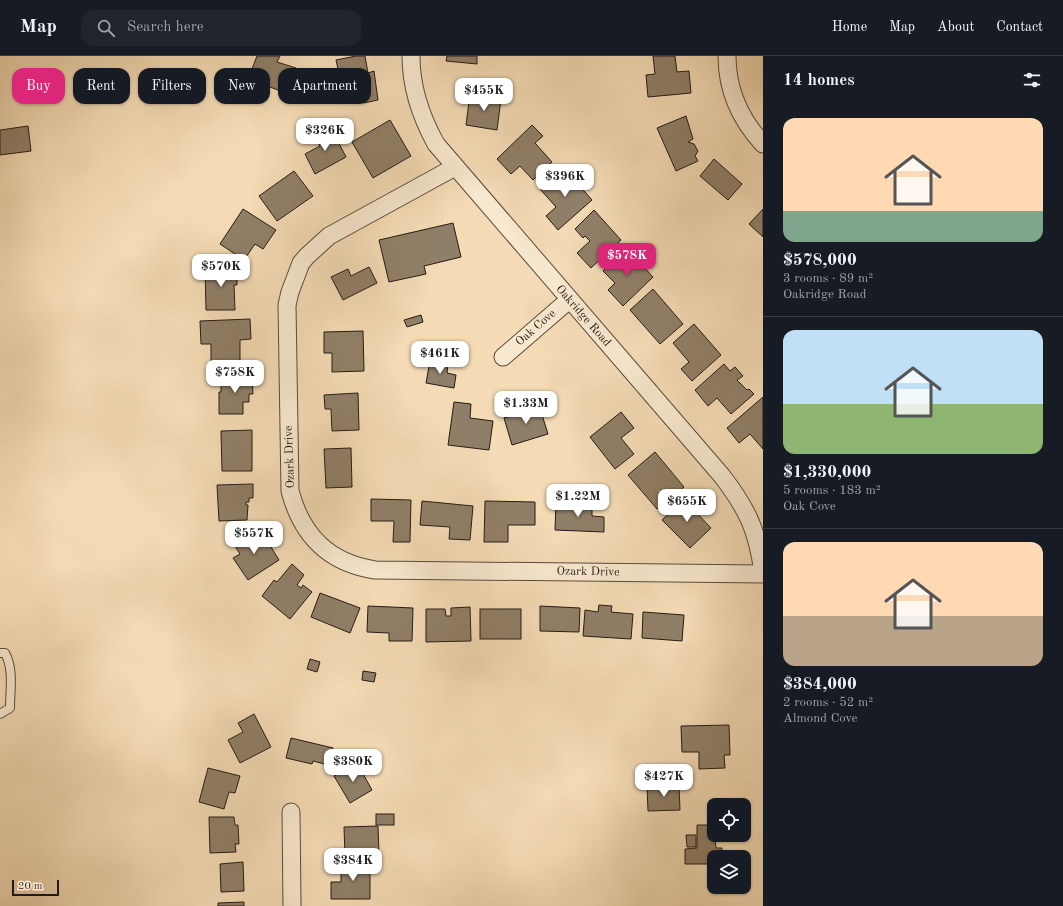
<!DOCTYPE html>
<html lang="en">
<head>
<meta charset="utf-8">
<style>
	:root { --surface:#171b24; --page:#20242c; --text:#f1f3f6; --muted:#9ea1a6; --line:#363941; --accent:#db2777 }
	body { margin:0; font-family:"Old Standard TT",serif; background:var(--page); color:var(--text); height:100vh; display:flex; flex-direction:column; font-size:15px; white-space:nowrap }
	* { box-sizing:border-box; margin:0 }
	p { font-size:13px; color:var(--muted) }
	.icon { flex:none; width:22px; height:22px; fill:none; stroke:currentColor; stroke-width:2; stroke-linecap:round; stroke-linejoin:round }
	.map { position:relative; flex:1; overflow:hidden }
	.drawer { display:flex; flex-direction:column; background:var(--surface); width:300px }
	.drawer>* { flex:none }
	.banner { position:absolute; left:12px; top:12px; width:380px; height:36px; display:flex; gap:8px }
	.buttons { position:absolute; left:707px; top:742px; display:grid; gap:8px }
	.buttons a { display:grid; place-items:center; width:44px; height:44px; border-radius:8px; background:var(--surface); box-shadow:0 1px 3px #0004; font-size:20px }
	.scale { position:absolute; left:12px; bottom:10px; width:47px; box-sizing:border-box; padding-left:4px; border:2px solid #241b14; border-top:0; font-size:11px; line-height:14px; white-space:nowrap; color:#241b14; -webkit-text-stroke:3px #f8e8cf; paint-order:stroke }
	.price { position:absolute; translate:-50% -34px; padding:0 9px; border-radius:8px; background:#fff; color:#222; font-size:13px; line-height:26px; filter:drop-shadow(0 1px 2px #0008) }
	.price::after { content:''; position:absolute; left:50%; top:24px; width:12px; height:9px; margin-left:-6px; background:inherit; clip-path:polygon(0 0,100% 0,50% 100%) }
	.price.active { background:var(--accent); color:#fff }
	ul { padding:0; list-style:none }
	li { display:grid; align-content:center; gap:8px; height:212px; padding:0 20px }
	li+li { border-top:1px solid var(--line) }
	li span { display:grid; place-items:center; height:124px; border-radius:12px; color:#555 }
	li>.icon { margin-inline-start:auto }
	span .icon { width:72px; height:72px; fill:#fffc; stroke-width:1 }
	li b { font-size:17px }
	h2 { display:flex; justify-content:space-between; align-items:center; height:48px; padding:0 20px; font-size:17px }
	.pill { padding:0 14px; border-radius:12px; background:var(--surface); box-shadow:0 1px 3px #0004; font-size:14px; line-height:36px }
	.pill.active { background:var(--accent); color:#fff }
	header { display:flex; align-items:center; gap:24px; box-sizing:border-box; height:56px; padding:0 20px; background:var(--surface); border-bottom:1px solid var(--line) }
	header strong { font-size:19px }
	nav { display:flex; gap:22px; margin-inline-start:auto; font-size:14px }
	.search { width:280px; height:36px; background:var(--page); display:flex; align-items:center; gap:10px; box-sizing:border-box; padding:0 14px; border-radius:12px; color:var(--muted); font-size:15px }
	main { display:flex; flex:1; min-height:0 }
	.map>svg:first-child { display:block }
	.building { fill:#907f68; stroke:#241b14 }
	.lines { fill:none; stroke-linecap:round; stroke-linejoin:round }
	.lane-casing { stroke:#584b3c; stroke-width:10 }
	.street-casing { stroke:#584b3c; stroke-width:19 }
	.lane { stroke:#f8e8cf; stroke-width:8 }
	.street { stroke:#f8e8cf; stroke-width:17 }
	.labels { text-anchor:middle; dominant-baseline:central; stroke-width:3; stroke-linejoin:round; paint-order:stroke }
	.street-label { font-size:12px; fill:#241b14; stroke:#f8e8cf }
</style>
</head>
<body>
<header>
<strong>Map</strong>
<div class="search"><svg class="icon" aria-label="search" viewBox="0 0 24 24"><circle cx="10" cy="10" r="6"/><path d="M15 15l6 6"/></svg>Search here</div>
<nav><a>Home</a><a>Map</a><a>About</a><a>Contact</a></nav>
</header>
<main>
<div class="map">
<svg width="763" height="850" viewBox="0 0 763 850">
	<rect width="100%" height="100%" fill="#f4dbb5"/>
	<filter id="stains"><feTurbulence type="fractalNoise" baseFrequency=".005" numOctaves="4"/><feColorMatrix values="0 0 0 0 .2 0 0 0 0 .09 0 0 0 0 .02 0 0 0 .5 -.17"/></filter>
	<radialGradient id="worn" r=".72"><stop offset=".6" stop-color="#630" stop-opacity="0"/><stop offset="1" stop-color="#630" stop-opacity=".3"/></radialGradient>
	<g class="building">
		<polygon points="257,0 280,0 277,6 296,12 286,37 248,23"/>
		<polygon points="356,0 365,0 368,17 374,15 378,44 364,47 363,38 343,42 342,36 330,38 331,43 313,46 308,24 327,20 328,24 340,22 336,4"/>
		<polygon points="447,0 477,0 477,8 446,5"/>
		<polygon points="653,0 675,0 677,16 689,15 691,37 648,41 646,19 655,18"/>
		<polygon points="470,38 501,43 497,74 466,69"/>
		<polygon points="686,60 693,83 688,86 694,88 698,95 695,100 698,105 676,115 657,72"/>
		<polygon points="390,64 411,100 373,122 352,86"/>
		<polygon points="532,69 543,80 535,87 552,106 533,124 520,110 511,118 497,103"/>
		<polygon points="28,70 31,95 0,99 0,74"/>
		<polygon points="331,72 346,101 315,118 305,98 320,90 315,81"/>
		<polygon points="714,103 742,128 728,144 700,120"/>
		<polygon points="564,112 592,144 558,174 546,160 556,151 540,133"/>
		<polygon points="294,115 313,140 277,165 259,140"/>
		<polygon points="243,153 276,174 263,193 255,188 244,204 220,188"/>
		<polygon points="763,153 763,181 749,168"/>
		<polygon points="594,154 621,184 591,212 577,197 590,185 585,180 583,182 575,173"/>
		<polygon points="453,167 461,201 424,210 426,218 389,226 379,184"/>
		<polygon points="627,193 653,221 623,250 608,234 615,227 603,215"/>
		<polygon points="205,211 237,211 237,229 234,229 235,254 206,254"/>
		<polygon points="369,211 377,227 343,244 331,221 348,213 351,220"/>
		<polygon points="653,233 683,268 660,288 630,254"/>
		<polygon points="421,259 423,266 407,271 404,264"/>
		<polygon points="250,263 251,283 240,284 240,309 211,309 211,288 201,288 200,265"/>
		<polygon points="694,268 721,299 692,325 681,313 689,306 673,287"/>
		<polygon points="363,275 364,315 332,316 332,297 324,297 324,276"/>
		<polygon points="430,305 448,308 447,317 456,319 454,332 426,327"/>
		<polygon points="724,308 730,315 735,311 743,320 737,324 747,334 749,333 754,338 731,358 717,342 708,350 695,334"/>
		<polygon points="252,320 253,338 249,338 249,346 243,346 243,358 219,358 219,336 221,336 221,321"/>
		<polygon points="358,337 359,374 332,375 331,353 325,353 324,339"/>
		<polygon points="763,341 763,393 750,378 739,387 727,372"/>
		<polygon points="454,346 471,348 470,362 493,365 489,394 448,389"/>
		<polygon points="538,346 548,378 512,389 504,362 525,356 523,351"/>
		<polygon points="621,356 634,372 621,382 634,398 615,413 590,381"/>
		<polygon points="252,374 252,415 222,415 221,375"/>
		<polygon points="351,392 352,431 326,432 324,393"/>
		<polygon points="655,396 684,431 657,453 628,419"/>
		<polygon points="253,428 253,442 249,442 249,446 246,446 246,449 248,449 247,464 219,465 217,429"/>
		<polygon points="371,443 411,444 410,486 393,486 394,465 371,465"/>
		<polygon points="684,443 687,447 689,445 695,451 693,453 711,472 690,492 662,464"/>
		<polygon points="422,445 473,450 470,484 449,483 450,471 420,469"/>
		<polygon points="485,445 535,446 535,469 508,469 508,486 484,486"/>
		<polygon points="556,447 592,449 592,460 604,461 604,476 555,474"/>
		<polygon points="254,474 261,486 266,483 279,504 248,524 233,502 240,498 233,487"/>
		<polygon points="292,508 304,519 297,529 301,532 303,529 312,536 290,563 262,540 274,524 277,526"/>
		<polygon points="320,537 360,552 350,577 311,561"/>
		<polygon points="599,549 612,550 611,556 633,558 631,583 583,580 585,554 598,556"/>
		<polygon points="368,550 413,552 412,585 389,585 389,577 367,576"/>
		<polygon points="540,550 580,552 579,576 540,575"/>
		<polygon points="470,551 471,585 426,586 426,553 445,553 446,560 451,560 451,552"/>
		<rect x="480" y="553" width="41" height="30"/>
		<polygon points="643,556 684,559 682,585 642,582"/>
		<polygon points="310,603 320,606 317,616 307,613"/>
		<polygon points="363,615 376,617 374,626 362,624"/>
		<polygon points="254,658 271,691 240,707 228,684 243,676 238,667"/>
		<polygon points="729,669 730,699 724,699 725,712 699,713 699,696 682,696 681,670"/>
		<polygon points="291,682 333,692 328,709 313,705 312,708 286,702"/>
		<polygon points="357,707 372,734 350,747 334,720"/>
		<polygon points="208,712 240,720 235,737 229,736 224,753 199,746"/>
		<polygon points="679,729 680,754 648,755 647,730"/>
		<rect x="376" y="758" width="18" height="11"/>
		<polygon points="209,761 234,761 235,769 238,769 239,788 235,788 236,796 210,797"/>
		<polygon points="697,769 714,769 716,792 722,792 722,801 714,801 714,808 685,808 685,793 697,792"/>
		<polygon points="378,770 379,798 345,799 344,771"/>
		<polygon points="686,779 696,779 696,791 687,791"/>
		<polygon points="243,806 244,835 221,836 220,808"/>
		<polygon points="341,806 370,806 370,843 331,843 331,826 341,826"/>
		<polygon points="244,846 244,850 218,850 218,847"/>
	</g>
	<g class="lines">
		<g class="lane-casing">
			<path id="lane" d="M 0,597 L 5,597 C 14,613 10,634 10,652 L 0,658"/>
		</g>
		<g class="street-casing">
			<g id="street">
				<path d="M 411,0 C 411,32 421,61 436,88 L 722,420 C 748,454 757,474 763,516"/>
				<path d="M 727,0 C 727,35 740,63 763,88"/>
				<path d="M 455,111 L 329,180 L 307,200 L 301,207 L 290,236 L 287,249 L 290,435 C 302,480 329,507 375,514 L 763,518"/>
				<polyline points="503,301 569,244"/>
				<polyline points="291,756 292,850"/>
			</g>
		</g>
		<use href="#lane" class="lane"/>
		<use href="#street" class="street"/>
	</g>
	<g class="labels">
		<g class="street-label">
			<text transform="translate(583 260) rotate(49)">Oakridge Road</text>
			<text transform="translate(536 272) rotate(-41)">Oak Cove</text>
			<text transform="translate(290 401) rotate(-92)">Ozark Drive</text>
			<text transform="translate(588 516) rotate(1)">Ozark Drive</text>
		</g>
	</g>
	<rect width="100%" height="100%" filter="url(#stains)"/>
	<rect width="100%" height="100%" fill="url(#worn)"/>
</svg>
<div class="buttons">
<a><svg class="icon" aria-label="locate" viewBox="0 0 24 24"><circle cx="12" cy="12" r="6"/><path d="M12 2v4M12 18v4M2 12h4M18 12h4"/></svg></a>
<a><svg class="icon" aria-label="layers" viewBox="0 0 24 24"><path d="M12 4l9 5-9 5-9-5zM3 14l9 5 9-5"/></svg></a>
</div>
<div class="scale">20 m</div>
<b class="price" style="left:484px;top:56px">$455K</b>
<b class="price" style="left:325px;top:96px">$326K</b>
<b class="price" style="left:565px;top:142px">$396K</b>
<b class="price active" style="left:627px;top:221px">$578K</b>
<b class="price" style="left:221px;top:232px">$570K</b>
<b class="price" style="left:440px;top:319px">$461K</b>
<b class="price" style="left:235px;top:338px">$758K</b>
<b class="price" style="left:526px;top:369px">$1.33M</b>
<b class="price" style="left:578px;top:462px">$1.22M</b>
<b class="price" style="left:687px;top:467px">$655K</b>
<b class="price" style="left:254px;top:499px">$557K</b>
<b class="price" style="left:353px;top:727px">$380K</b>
<b class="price" style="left:664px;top:742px">$427K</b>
<b class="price" style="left:353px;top:826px">$384K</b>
<div class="banner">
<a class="pill active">Buy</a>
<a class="pill">Rent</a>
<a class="pill">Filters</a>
<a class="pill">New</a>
<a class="pill">Apartment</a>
</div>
</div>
<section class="drawer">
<h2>14 homes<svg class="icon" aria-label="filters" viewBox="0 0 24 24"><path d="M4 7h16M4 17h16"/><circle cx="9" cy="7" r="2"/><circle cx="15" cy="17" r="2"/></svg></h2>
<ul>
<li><span style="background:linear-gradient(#ffd9b3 75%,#7fa58c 0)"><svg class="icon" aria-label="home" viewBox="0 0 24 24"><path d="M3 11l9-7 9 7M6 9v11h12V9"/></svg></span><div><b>$578,000</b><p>3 rooms · 89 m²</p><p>Oakridge Road</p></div></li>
<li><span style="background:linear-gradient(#bfe0f5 60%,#8fb573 0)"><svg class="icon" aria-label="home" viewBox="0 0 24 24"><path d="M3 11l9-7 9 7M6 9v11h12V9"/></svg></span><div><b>$1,330,000</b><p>5 rooms · 183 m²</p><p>Oak Cove</p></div></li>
<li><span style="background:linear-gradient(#ffd9b3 60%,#b9a48a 0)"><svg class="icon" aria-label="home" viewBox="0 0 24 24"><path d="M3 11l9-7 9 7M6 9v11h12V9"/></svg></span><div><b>$384,000</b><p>2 rooms · 52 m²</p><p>Almond Cove</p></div></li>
</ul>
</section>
</main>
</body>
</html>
